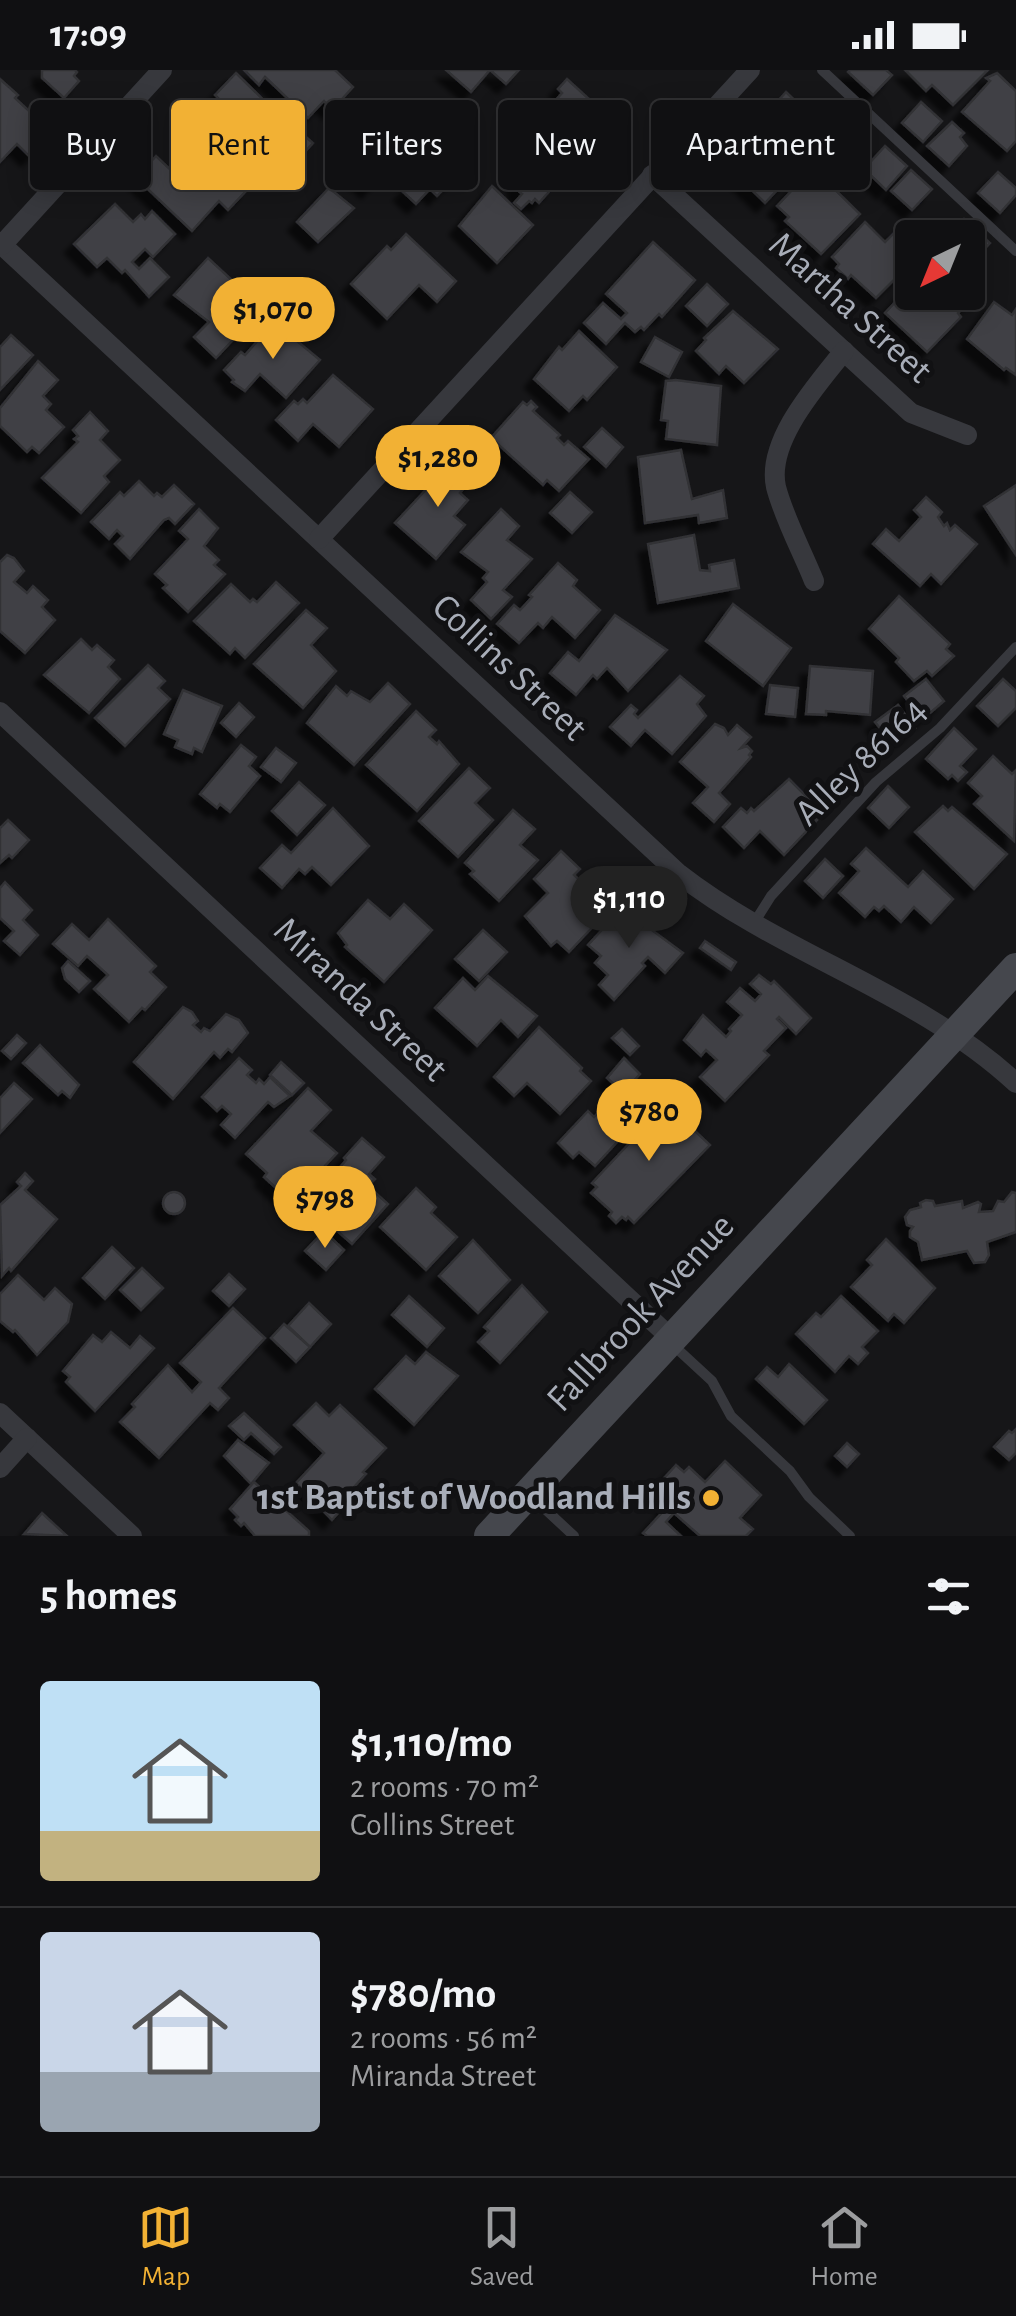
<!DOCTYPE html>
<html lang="en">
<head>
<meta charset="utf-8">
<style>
	:root { --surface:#101012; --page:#19191b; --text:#f1f3f6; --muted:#9c9d9f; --line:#303032; --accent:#f2b134 }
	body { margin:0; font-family:"Alegreya Sans",sans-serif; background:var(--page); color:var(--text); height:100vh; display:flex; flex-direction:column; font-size:38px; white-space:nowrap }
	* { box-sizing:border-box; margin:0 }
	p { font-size:32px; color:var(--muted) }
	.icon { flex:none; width:55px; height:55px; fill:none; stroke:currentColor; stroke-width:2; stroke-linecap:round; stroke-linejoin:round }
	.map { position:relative; height:1466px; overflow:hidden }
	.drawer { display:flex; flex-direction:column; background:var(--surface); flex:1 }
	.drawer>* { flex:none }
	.banner { position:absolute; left:30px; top:30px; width:958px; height:90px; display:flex; gap:20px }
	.needle { width:65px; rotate:223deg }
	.tools { position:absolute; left:895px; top:150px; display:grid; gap:20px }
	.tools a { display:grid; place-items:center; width:90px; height:90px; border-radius:10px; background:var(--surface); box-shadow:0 5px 25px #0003,0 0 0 2px var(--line); font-size:50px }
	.price { position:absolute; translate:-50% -85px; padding:0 22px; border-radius:35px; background:var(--accent); color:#111; font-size:32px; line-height:65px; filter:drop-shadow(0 2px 5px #0008) }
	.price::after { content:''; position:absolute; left:50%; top:60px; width:30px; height:22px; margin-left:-15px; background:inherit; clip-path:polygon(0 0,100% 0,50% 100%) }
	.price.active { background:#222; color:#fff }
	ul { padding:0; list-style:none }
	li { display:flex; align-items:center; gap:30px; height:250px; padding:0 40px }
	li+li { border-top:2px solid var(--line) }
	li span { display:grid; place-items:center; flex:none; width:280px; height:200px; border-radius:10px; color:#555 }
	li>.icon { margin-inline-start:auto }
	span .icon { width:120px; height:120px; fill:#fffc; stroke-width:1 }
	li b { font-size:42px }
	h2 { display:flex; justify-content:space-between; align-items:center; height:120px; padding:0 40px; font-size:42px }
	.chip { padding:0 35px; border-radius:10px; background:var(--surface); box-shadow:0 5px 25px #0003,0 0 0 2px var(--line); font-size:35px; line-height:90px }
	.chip.active { background:var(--accent); color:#111 }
	.status { display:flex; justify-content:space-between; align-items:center; height:70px; padding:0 50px; background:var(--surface); direction:ltr }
	.status svg { height:28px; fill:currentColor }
	.dock { display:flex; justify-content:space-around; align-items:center; height:140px; border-top:2px solid var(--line); background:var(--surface); font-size:28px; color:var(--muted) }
	.dock a { display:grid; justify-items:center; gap:5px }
	.dock .active { color:var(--accent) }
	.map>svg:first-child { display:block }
	.building { fill:#404145; stroke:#303034; stroke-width:2.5; filter:url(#shadow) }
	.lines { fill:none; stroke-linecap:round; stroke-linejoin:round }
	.service { stroke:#37383d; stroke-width:10 }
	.minor { stroke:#37383d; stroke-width:20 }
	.secondary { stroke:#45474d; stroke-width:30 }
	.poi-dot { fill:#f2b134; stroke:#111113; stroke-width:4 }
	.labels { text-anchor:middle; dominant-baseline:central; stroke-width:10; stroke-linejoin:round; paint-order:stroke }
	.street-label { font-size:38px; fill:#a8adb8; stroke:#111113 }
	.poi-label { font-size:38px; font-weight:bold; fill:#a8adb8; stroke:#111113; text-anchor:end }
</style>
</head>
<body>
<div class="status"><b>17:09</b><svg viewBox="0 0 49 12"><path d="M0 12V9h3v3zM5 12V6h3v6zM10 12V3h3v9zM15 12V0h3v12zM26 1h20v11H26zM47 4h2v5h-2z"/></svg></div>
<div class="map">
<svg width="1016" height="1466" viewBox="0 0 1016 1466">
	<defs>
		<filter id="shadow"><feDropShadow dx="-9" dy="9" stdDeviation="2.5" flood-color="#0009"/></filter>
	</defs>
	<rect width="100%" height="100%" fill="#161618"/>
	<g class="building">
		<polygon points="42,0 75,0 77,2 74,6 79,11 64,28 42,8"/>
		<polygon points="244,0 335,0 353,17 332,40 324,31 308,48 265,7 259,15"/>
		<polygon points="446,0 519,0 506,14 490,0 471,22"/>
		<polygon points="850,0 886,0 892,5 873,25 848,2"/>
		<polygon points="905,0 988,0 953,35 932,15 926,21"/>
		<polygon points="236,3 282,48 269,62 278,70 257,93 248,84 239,94 204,64 230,40 215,25"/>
		<polygon points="997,3 1016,21 1016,71 1007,81 962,42 990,11 986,8"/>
		<polygon points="0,9 18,25 15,28 53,63 30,87 17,74 0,92"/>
		<polygon points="567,9 601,40 605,36 623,52 604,72 586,56 563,75 532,47 546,31 551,35 562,23 558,19"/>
		<polygon points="786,22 808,43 822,73 765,133 727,96 771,47 767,43"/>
		<polygon points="921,32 942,51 923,72 902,53"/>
		<polygon points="387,36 427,72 397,104 390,98 370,119 341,93"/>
		<polygon points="952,52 964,63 960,67 967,76 949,96 927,76"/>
		<polygon points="298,60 313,73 303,84 288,71"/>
		<polygon points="199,74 248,119 228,140 219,131 192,161 136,108 156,86 173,102"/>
		<polygon points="885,76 907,96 886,120 864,99"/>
		<polygon points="435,82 458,104 437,126 430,119 416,134 403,122 417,108 413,105"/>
		<polygon points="524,88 554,116 539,133 535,129 532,133 529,131 521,139 514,133 522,124 516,119 519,115 509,105"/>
		<polygon points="813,98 860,144 821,184 785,151 789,147 777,136"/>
		<polygon points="911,100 932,119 912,140 891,121"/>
		<polygon points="998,102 1016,118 1016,125 1000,143 978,123"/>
		<polygon points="492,116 533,155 497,193 459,156"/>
		<polygon points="329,118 354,138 318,172 297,152"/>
		<polygon points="115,134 133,152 141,144 145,149 152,141 175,164 153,187 145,179 132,192 139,199 150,188 169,207 149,227 125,200 122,203 107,188 97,197 74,174"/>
		<polygon points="964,149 990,173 970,195 968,168 947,168"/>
		<polygon points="865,152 885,172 898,159 912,172 912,192 876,228 851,205 848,209 836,198 839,194 832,187"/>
		<polygon points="406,164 456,211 437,232 419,215 387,249 351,214 387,176 391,180"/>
		<polygon points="653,172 695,210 662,247 659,244 644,260 641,257 635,262 625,253 606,274 584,253 603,233 621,249 627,243 606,224"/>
		<polygon points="208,188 247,224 244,227 260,241 216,288 194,267 209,252 174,225"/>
		<polygon points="968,204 979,215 971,224 974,227 958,243 961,247 927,282 885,243 912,214 912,222 968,222"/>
		<polygon points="707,214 728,234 707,256 686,236"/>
		<polygon points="994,232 1012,245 1016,239 1016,305 1006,298 1004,300 967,269"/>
		<polygon points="733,241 778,279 744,313 726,296 719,304 696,281 706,270 704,268"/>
		<polygon points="274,252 320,290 286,328 260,304 245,321 232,312 234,310 224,300 241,282 245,285"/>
		<polygon points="579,261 617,297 587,330 583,326 569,341 534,309 559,277 562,280"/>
		<polygon points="11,265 33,285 0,320 0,277"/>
		<polygon points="655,267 682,282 669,307 641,292"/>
		<polygon points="38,291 58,310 43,326 51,334 46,340 64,357 39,383 32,377 27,382 0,356 0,338"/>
		<polygon points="333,305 373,339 339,377 313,354 298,371 276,350 294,331 298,334 303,329 307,333"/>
		<polygon points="676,310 721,316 717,375 666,369 668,351 661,350 666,311"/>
		<polygon points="531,331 537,337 533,341 560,365 557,368 564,375 568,371 589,389 559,421 547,410 543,415 491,368 523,332 527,335"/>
		<polygon points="90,342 108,361 100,370 120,390 104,406 109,412 81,443 42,408 78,372 74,369 78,366 73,360"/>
		<polygon points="602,358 623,377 606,397 584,377"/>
		<polygon points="681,380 692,429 723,420 727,448 699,453 698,445 645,453 638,387"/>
		<polygon points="456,387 476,405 460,423 468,430 454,446 465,455 436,489 395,453"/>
		<polygon points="139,411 154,426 157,423 162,427 174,415 194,434 175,454 169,448 164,450 130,489 115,474 123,466 117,460 109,469 91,452 120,422 124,426"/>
		<polygon points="1016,415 1016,485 984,436"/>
		<polygon points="570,422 592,442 572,463 550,443"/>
		<polygon points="926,427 942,442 938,447 944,456 947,453 950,460 955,455 977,474 941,514 931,504 920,516 873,474 886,459 899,471 921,447 914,440"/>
		<polygon points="199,439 218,458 204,476 219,490 214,495 225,504 188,542 163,518 167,515 155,504 188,469 179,461"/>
		<polygon points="501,439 519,456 507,470 532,489 503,520 512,527 491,549 471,530 487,512 483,508 488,502 461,482"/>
		<polygon points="694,465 700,500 710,501 709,495 734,490 739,518 658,533 648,474"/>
		<polygon points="7,485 14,488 24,501 14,512 27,523 33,516 48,530 42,537 55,550 25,583 0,561 0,492"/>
		<polygon points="558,493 577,510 573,516 600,540 575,568 552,547 543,558 538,553 519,573 497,554 514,535 520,540 532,527 529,525"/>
		<polygon points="276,512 299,533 245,588 235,578 230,584 194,551 231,514 250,532 253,529 257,532"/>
		<polygon points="899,526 950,574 946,579 954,586 932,606 927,601 914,611 896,592 899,588 869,559"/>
		<polygon points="733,534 791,578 763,616 706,571"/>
		<polygon points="306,540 327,558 311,575 336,601 303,638 254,594"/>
		<polygon points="615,545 667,580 628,621 607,598 597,609 593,605 576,625 550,603 568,582 579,591"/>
		<polygon points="81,569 92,580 97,575 114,590 108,597 120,609 89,643 44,605"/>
		<polygon points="148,595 165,611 158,618 170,629 125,676 95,648"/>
		<polygon points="810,596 873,601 870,645 826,641 826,645 806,644"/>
		<polygon points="680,606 704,626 697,634 706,646 672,684 645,660 631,676 610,657 631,635 637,640 634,644 638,648"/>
		<polygon points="926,609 944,631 922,650 904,626"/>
		<polygon points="1003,609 1016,621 1016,638 998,656 977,636"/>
		<polygon points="388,613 410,634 354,695 307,653 336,616 347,626 351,621 370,632"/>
		<polygon points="770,615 798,618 795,647 766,644"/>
		<polygon points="183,620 222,636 202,682 194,678 192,684 175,677 178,670 164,664"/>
		<polygon points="239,633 254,647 236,667 221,653"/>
		<polygon points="898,635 915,658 893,675 875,652"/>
		<polygon points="416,641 436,660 429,667 437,674 439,671 459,694 417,741 366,695"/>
		<polygon points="715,654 724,658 728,665 737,655 751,667 741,678 747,676 752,681 749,685 751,687 719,723 730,734 714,752 693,733 708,717 680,692"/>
		<polygon points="954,658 976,679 960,696 967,702 958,711 952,705 948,709 926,689"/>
		<polygon points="241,675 256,687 249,696 260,706 230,742 220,734 217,738 200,724"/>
		<polygon points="276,678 296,693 281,712 261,697"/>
		<polygon points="993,686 1012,704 1016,700 1014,771 974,734 982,726 968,713"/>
		<polygon points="469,698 490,718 475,733 493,750 458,787 419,751"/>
		<polygon points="789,709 813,733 807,740 817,750 784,785 760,761 744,778 723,757 741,738 747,743 751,738 754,741"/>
		<polygon points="299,712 325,735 297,765 272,741"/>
		<polygon points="888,716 909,737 889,758 868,738"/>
		<polygon points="943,736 948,741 952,737 1007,784 974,819 915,762"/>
		<polygon points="333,738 369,776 331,815 312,797 305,804 299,799 282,818 260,798 282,775 291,783"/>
		<polygon points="513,740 535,759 520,775 538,790 499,831 470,804 474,801 465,793"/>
		<polygon points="8,750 29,770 12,788 9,785 0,793 0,758"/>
		<polygon points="866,778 908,817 923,801 953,829 931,853 914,837 901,852 884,836 879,841 874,837 865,847 839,823 859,801 851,794"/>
		<polygon points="561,781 580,799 574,805 591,820 584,827 603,846 569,882 557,871 551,876 525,846 548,823 534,809"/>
		<polygon points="825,789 843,806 823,828 805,811"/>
		<polygon points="5,812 32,840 23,850 38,865 20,885 4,871 14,861 0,848 0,818"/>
		<polygon points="368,830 390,849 404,834 432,860 384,912 345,877 347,875 338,863"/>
		<polygon points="622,838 683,883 665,903 648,887 642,893 645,896 614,930 599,915 608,905 595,893 601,886 588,875"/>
		<polygon points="108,849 156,896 150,902 166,917 145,940 142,938 129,952 94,919 108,905 87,886 78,896 53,874 72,854 89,870"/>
		<polygon points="483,860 507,882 479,911 455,889"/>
		<polygon points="705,871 736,892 731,900 700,878"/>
		<polygon points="68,891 90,911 79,922 65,909 62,898"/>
		<polygon points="759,905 771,914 774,911 811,948 796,964 779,947 777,949 786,958 764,981 769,985 725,1031 700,1007 717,990 706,980 701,986 684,970 703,945 726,967 731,961 729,959 742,945 727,932 740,918 755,931 761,924 750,914"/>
		<polygon points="488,906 537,946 518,967 501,950 477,976 435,938 463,908 475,920"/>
		<polygon points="183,937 192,942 198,951 193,955 201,962 204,958 210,961 226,944 239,950 248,963 232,982 228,979 220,988 214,982 173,1029 134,992"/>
		<polygon points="539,957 582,998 580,1001 591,1011 560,1044 527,1013 514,1026 494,1007"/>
		<polygon points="622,959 639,976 630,985 612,968"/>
		<polygon points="17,965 26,973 11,989 2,981"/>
		<polygon points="40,975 79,1015 70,1028 62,1021 58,1025 23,993"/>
		<polygon points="239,988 252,1000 247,1005 256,1013 259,1009 264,1014 270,1007 290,1026 274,1037 268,1032 235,1068 221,1055 231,1044 222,1036 217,1041 202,1027"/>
		<polygon points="624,988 640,1004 623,1023 607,1008"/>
		<polygon points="281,992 304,1013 292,1025 270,1005"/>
		<polygon points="14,1013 32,1029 0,1063 0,1028"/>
		<polygon points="670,1016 688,1033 679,1042 661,1026"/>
		<polygon points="308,1018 331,1040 311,1061 337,1083 291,1132 264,1107 267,1103 246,1084"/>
		<polygon points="658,1026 710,1075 634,1153 628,1147 626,1150 622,1147 616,1153 609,1146 612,1142 591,1123 597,1117 592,1113 651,1050 643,1042"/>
		<polygon points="606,1034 631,1057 595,1096 579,1082 573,1088 558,1073 588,1041 594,1047"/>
		<polygon points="362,1068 384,1087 369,1104 375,1109 368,1116 388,1134 352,1174 311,1138 345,1101 340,1097 346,1090 344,1088"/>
		<polygon points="25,1103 33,1111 25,1120 57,1149 11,1201 9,1198 2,1206 0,1135 21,1116 17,1112"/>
		<polygon points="416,1118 436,1137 431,1143 457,1167 426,1200 380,1157"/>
		<polygon points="1012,1122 1016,1123 1016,1162 987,1172 989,1185 985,1192 974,1193 967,1181 922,1190 918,1172 910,1167 910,1161 913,1157 907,1155 905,1147 910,1140 921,1137 920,1133 926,1130 933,1131 935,1136 962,1131 963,1138 978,1132 981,1134 979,1142 993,1141 998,1131 1004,1132"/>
		<circle cx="174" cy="1133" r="11"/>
		<polygon points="324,1161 344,1180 326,1200 305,1181"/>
		<polygon points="886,1169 935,1218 904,1253 894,1244 888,1251 851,1217 872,1195 867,1190"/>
		<polygon points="473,1170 510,1210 478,1243 439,1206"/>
		<polygon points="112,1177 134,1198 105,1229 83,1208"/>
		<polygon points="142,1198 163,1218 141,1240 120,1220"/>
		<polygon points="229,1204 245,1219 229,1236 213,1221"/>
		<polygon points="18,1205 44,1230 55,1218 72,1234 68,1252 37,1285 15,1260 13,1262 0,1251 0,1224"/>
		<polygon points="522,1215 547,1242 500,1293 478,1272 489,1261 484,1257"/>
		<polygon points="409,1226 444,1258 427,1277 392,1245"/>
		<polygon points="841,1226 878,1261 862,1277 868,1283 858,1294 849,1286 835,1302 796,1264 816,1243 821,1247"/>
		<polygon points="309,1233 331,1254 310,1277 288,1256"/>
		<polygon points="233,1238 265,1268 219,1318 229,1328 218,1340 210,1333 159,1388 120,1352 135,1337 132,1334 168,1295 192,1322 201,1312 180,1293"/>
		<polygon points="284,1254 310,1277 296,1292 271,1268"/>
		<polygon points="111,1262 130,1278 140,1266 154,1278 95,1341 66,1312 70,1307 63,1301 93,1265 102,1272"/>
		<polygon points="426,1282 458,1306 414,1355 375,1319 406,1286 415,1294"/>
		<polygon points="789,1294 827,1330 804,1354 756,1309 767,1297 778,1307"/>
		<polygon points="316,1333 329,1346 340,1335 386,1378 363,1402 366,1404 343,1429 347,1433 332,1450 296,1413 324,1383 294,1355"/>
		<polygon points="244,1343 281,1377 274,1384 251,1363 244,1370 229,1356"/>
		<polygon points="1016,1359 1016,1383 1009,1390 994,1377 1009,1361 1012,1363"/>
		<polygon points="238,1370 269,1393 251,1414 224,1386"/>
		<polygon points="847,1373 859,1384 847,1397 835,1386"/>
		<polygon points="725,1391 761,1425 740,1448 753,1459 746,1466 700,1466 674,1443 666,1452 681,1466 647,1466 643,1463 668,1436 661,1430 665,1425 656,1417 676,1395 684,1402 689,1397 705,1412"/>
		<polygon points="254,1412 309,1461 309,1466 255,1466 244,1453 241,1456 235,1450 238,1447 230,1439"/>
		<polygon points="42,1443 67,1466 24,1464"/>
	</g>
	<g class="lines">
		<g class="service">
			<polyline points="822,0 1016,181"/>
			<polyline points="754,853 771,826 876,712 940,658 1016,577"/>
			<polyline points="673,1275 712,1311 731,1346 790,1401 809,1427 850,1466"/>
			<polyline points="531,1426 574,1466"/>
		</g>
		<g class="minor">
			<polyline points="652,105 911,343 967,365"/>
			<path d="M 0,173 L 679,804 C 783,885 918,922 1016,1013"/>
			<polyline points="2,175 162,0"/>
			<polyline points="319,469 750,0"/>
			<path d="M 814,511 C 802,481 784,448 776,417 C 766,371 817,315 844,281"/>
			<polyline points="0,642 672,1269"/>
			<polyline points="0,1343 132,1466"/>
			<polyline points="0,1398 27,1368"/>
		</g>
		<polyline class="secondary" points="489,1466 1016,898"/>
	</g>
	<circle class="poi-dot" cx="711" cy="1428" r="10"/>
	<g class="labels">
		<g class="street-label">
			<text transform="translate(850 238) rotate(42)">Martha Street</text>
			<text transform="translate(509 598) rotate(43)">Collins Street</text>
			<text transform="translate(861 692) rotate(-44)">Alley 86164</text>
			<text transform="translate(360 930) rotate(43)">Miranda Street</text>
			<text transform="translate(641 1243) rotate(-47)">Fallbrook Avenue</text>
		</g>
		<g class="poi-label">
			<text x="691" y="1428">1st Baptist of Woodland Hills</text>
		</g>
	</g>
</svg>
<div class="tools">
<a><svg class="needle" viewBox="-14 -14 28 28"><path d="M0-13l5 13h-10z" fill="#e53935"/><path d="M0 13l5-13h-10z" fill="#9c9d9f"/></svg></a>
</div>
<b class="price" style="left:273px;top:292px">$1,070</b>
<b class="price" style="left:438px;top:440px">$1,280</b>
<b class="price active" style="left:629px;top:881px">$1,110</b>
<b class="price" style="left:649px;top:1094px">$780</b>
<b class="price" style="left:325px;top:1181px">$798</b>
<div class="banner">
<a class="chip">Buy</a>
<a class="chip active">Rent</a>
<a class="chip">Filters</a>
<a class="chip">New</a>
<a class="chip">Apartment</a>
</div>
</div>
<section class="drawer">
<h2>5 homes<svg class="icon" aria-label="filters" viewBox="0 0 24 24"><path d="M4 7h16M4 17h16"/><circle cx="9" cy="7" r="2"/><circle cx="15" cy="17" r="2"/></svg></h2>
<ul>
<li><span style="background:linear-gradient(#bfe0f5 75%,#c2b280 0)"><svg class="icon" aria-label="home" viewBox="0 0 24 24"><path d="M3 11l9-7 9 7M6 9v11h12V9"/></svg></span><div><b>$1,110/mo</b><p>2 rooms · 70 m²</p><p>Collins Street</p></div></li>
<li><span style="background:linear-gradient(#c9d6e8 70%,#9aa5b1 0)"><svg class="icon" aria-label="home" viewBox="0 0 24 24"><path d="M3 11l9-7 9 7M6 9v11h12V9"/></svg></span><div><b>$780/mo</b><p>2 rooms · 56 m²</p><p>Miranda Street</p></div></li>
</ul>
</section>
<nav class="dock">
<a class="active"><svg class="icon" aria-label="map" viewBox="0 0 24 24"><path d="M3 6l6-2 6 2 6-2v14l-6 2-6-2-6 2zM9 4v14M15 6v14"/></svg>Map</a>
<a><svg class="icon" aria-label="saved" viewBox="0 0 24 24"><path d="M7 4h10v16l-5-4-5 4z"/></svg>Saved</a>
<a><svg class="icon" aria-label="home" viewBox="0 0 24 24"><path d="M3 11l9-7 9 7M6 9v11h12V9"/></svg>Home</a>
</nav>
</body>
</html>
